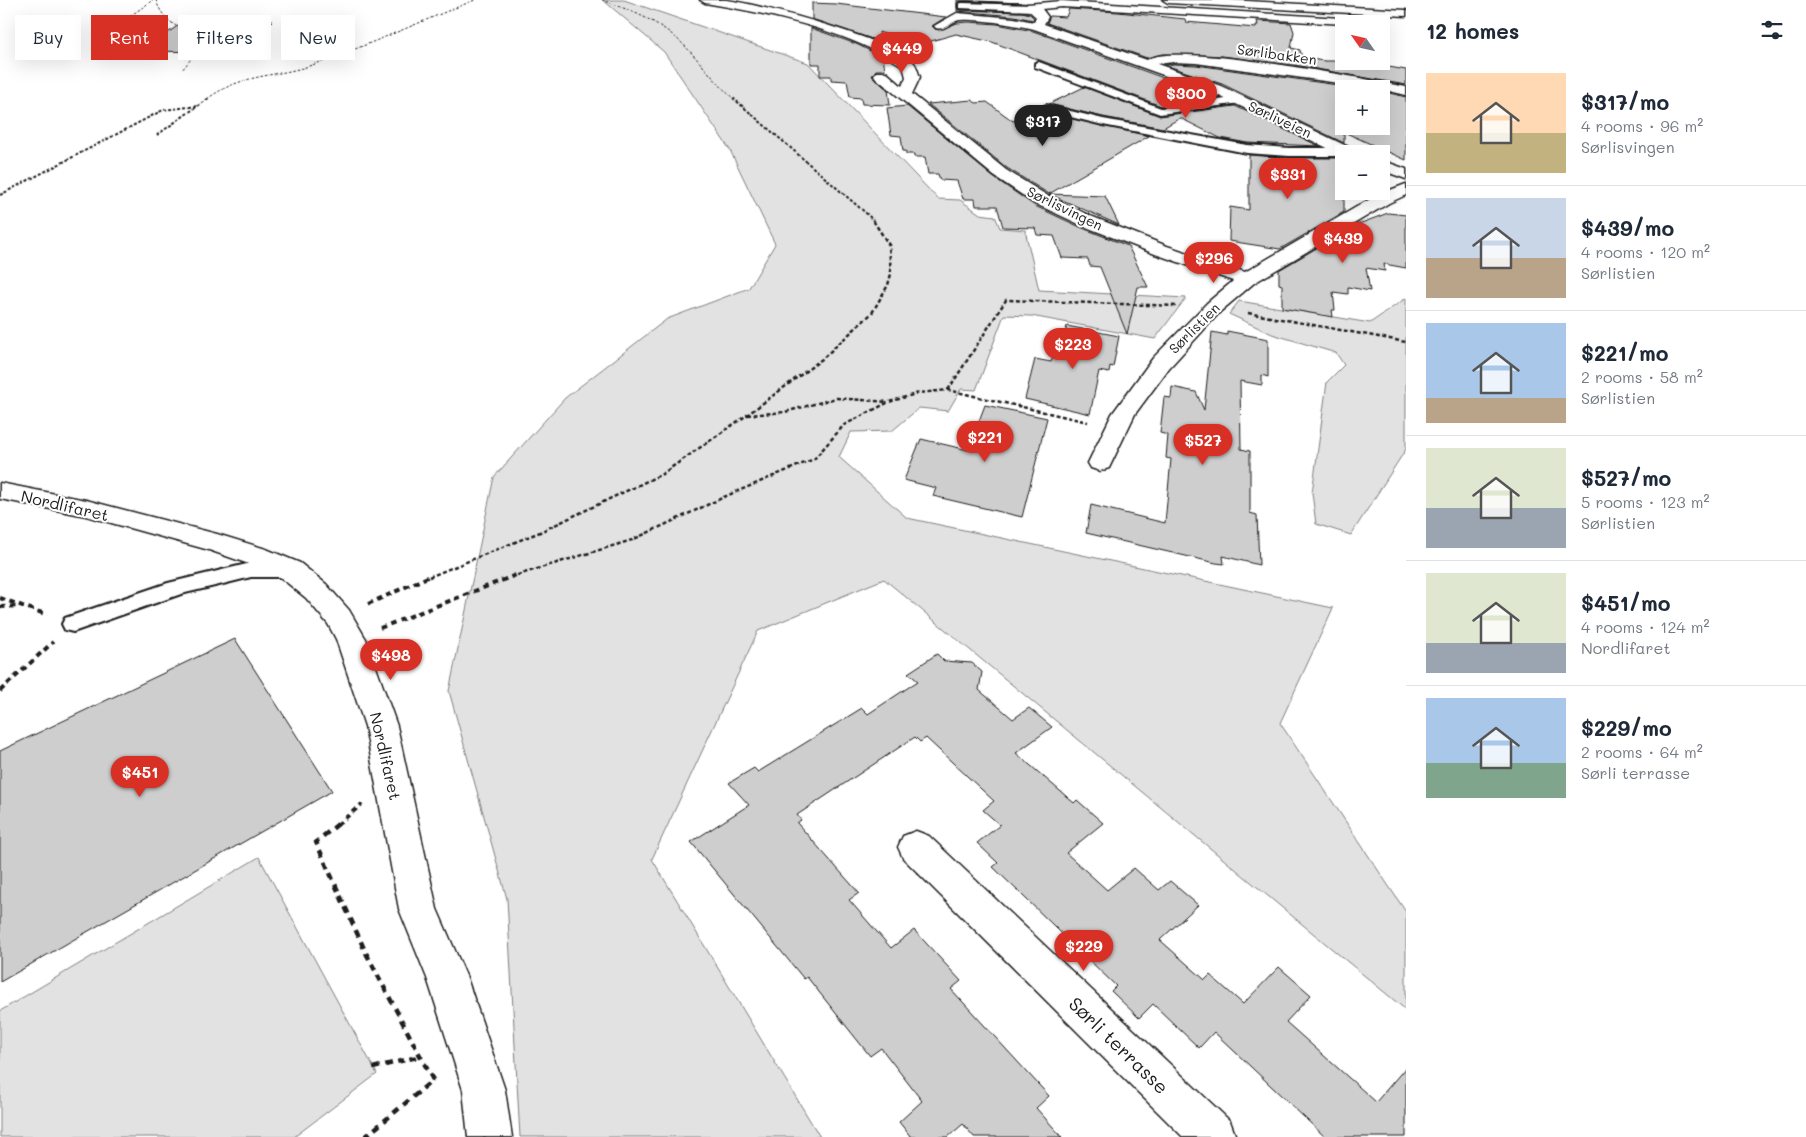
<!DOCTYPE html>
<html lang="en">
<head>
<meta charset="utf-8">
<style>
	:root { --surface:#fff; --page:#f6f6f7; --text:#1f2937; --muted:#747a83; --line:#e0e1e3; --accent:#d93025 }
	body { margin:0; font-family:Mali,sans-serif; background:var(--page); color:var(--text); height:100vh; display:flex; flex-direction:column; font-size:19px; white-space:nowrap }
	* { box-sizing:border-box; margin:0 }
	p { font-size:16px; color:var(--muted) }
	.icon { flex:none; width:28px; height:28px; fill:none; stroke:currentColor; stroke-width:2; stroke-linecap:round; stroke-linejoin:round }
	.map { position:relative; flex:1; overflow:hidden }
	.side { display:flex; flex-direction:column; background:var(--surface); width:400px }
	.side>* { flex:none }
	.hud { position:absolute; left:15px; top:15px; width:475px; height:45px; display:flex; gap:10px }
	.needle { width:32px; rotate:304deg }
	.fabs { position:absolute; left:1335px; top:15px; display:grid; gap:10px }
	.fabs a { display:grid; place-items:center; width:55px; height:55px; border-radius:0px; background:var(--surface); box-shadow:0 5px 20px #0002; font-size:25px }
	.price { position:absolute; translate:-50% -42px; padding:0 11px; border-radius:18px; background:var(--accent); color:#fff; font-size:16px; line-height:32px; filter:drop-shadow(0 1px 2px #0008) }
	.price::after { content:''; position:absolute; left:50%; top:30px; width:15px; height:11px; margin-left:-8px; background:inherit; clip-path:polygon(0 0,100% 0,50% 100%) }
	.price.selected { background:#222; color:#fff }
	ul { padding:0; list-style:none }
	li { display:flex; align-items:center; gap:15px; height:125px; padding:0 20px }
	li+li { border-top:1px solid var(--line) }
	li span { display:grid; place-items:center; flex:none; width:140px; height:100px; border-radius:0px; color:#555 }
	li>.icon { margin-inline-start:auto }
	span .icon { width:60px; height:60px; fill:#fffc; stroke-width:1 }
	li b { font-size:21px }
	h2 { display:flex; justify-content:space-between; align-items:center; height:60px; padding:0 20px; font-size:21px }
	.chip { padding:0 18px; border-radius:0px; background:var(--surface); box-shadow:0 5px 20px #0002; font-size:18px; line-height:45px }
	.chip.selected { background:var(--accent); color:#fff }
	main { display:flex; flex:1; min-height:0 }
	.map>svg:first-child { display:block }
	.green { fill:#e2e2e2; stroke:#7f7f7f }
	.building { fill:#cecece; stroke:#1c1c1c }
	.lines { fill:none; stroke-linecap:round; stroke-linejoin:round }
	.lane-casing { stroke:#1c1c1c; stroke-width:4 }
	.street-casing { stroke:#1c1c1c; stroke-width:3 }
	.secondary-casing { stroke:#1c1c1c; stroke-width:3 }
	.path-far4 { stroke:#1c1c1c; stroke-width:1; stroke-dasharray:2.5 2; stroke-linecap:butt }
	.path-far3 { stroke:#1c1c1c; stroke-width:2; stroke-dasharray:3 2; stroke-linecap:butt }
	.path-far2 { stroke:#1c1c1c; stroke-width:2.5; stroke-dasharray:4 2.5; stroke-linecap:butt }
	.path-far1 { stroke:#1c1c1c; stroke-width:4; stroke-dasharray:5.5 4.5; stroke-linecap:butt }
	.path { stroke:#1c1c1c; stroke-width:4.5; stroke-dasharray:7 5.5; stroke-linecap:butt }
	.lane { fill:#fff; fill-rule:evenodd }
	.street { fill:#fff; fill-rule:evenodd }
	.secondary { fill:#fff; fill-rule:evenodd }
	.labels { text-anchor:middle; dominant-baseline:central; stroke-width:4; stroke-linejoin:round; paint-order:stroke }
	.far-street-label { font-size:14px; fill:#1c1c1c; stroke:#fff }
	.street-label { font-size:16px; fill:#1c1c1c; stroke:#fff }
	.near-street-label { font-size:19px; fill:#1c1c1c; stroke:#fff }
</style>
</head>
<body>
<main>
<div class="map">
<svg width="1406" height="1137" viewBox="0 0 1406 1137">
	<rect width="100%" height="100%" fill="#fff"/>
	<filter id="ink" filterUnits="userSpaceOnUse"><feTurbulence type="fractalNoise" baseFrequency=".02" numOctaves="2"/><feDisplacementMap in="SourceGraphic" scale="10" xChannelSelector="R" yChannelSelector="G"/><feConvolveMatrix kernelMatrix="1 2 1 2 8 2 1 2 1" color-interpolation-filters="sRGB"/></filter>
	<g filter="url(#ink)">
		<g class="green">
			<polygon points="603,0 624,0 808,63 938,199 960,200 980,214 995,216 1000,228 1025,230 1039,290 1186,298 1155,339 1031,316 1004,315 976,390 961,389 948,411 919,408 892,431 851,432 839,457 907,518 1333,608 1280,723 1406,912 1406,1010 884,579 758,631 652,859 820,1137 520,1137 507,899 449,691 494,477 565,398 667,319 749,288 775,244 730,150 664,52"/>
			<polygon points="1406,298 1406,449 1351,535 1316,524 1312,493 1327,382 1344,365 1336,353 1272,334 1229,314 1239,301 1370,323"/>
			<polygon points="259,857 377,1074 294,1137 0,1137 0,1011"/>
		</g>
		<g class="building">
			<polygon points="957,0 1021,3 962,1 957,3 957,8 959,10 1022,12 1030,14 1034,18 1033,20 1014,16 957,11"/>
			<polygon points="812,3 836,4 946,17 932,26 935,29 939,30 957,23 968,22 997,24 1033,31 1219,98 1161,106 992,42 956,34 917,45 879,32 881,42 812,19"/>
			<polygon points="1069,9 1118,12 1185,19 1186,22 1256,28 1256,25 1258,25 1257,21 1291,23 1294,32 1291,48 1300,50 1302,58 1325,61 1355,61 1406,70 1406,85 1300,66 1222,56 1162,54 1147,58 1047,23 1050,16 1066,17"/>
			<polygon points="202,17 272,21 217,52 141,51 182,23 191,23"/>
			<polygon points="811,28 856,44 883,57 885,70 876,70 872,76 888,90 890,105 862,104 861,98 850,97 847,81 831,80 831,76 820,76 820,64 811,64"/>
			<polygon points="1174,64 1196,65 1366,89 1344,89 1344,126 1381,126 1381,91 1406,97 1406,160 1344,132 1344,143 1222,84 1165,65"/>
			<polygon points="1084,87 1160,116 1235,106 1319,146 1247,143 1220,138 1180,118 1163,128 1103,117 1049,104"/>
			<polygon points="972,100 976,103 987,102 1013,121 1039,109 1042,112 1149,136 1049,194 1105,196 1119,225 1049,194 1007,168 928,104"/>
			<polygon points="907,106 993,177 1035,206 1080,227 1128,246 1148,287 1138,287 1127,334 1100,267 1090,266 1088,259 1062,258 1054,236 1037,235 1035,228 1003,227 997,206 976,206 975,199 963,199 957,181 940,180 938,174 928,174 925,157 914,157 914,154 906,154 906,151 903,151 901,136 891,135 887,108"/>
			<polygon points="1249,155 1289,158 1344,158 1344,212 1280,249 1229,241 1230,207 1249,210"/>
			<polygon points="1388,213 1406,215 1406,268 1384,264 1385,271 1366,268 1370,291 1348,287 1348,294 1333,292 1335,310 1332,310 1333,317 1282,308 1282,285 1279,284 1279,270 1356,225"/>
			<polygon points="1067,326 1119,336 1113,367 1110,366 1109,373 1099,371 1090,414 1025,399 1035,359 1051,362 1054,355 1059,356"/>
			<polygon points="1227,331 1268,339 1268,377 1262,375 1262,385 1240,381 1241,449 1250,451 1250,513 1257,515 1259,565 1223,556 1224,564 1216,563 1086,533 1091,505 1165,523 1171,459 1166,458 1168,435 1160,433 1164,397 1171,398 1172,387 1196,392 1204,410 1212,332 1227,335"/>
			<polygon points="985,405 1047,418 1022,517 933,496 936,488 904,480 921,439 968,450"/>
			<polygon points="235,639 332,791 0,982 0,751"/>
			<polygon points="937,654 944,661 972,663 982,672 979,690 1013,719 1029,708 1052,727 1016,753 1074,803 1077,800 1103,823 1066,853 1107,890 1134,868 1159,890 1170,881 1198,905 1160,940 1205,980 1210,975 1243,1004 1279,967 1311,995 1286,1022 1376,1102 1406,1067 1406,1137 1325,1137 1214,1032 1199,1048 1153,1004 1139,1018 1111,991 1116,986 993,867 998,863 977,843 1000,825 983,810 994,801 926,738 920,742 915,737 797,815 801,820 797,823 859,893 849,900 891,948 914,930 961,981 951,989 1049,1096 1036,1108 1062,1137 974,1137 963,1124 948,1137 911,1137 899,1122 922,1101 881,1048 870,1056 807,977 804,979 691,842 749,805 729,783 754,768 758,772 862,708 868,714 918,681 908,673"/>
		</g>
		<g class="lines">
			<g class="lane-casing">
				<g id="lane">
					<polygon points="962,3 1032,5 1036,8 1032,11 959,8 959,4"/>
					<polygon points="1039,62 1161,108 1240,97 1245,100 1240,103 1160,114 1035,67 1035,63"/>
					<polygon points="1046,105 1103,119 1247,145 1289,148 1347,148 1353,152 1344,154 1344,156 1289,156 1247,153 1103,125 1042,110 1041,108"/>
					<polygon points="251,563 290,563 298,565 301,570 298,575 290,577 251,577 219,585 181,594 73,632 65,630 62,624 65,618 168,583"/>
				</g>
			</g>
			<g class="street-casing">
				<g id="street">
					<path d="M 700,0 C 708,0 718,0 726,0 C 756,3 899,42 914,63 C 917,66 918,73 920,77 L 912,94 L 1006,170 L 1048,196 L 1093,217 L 1167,246 L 1245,272 L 1377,195 L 1406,184 L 1406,195 L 1389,203 L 1254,283 L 1221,311 L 1169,368 L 1135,414 L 1109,468 L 1100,471 L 1091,468 L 1088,463 L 1112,414 L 1153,358 L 1207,303 L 1233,281 L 1155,254 L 1081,225 L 1036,204 L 994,176 L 876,78 L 874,75 L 876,72 L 886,72 L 902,86 L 906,77 L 903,66 C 845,30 772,14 705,3 Z"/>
					<path d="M 1062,1 L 1374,20 L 1375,24 L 1344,24 L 1062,7 L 1042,9 L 1048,17 L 1044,24 L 1147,60 C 1167,42 1351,76 1385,83 L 1406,87 L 1406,95 L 1381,89 L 1196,63 L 1174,62 L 1157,64 L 1221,86 L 1357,151 L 1360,154 L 1344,154 L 1344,156 L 1211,92 L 1034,29 C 1016,25 978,18 960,20 C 951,21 946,31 936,28 L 934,26 L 957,13 L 1014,18 L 1034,22 L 1036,17 L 1026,8 L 1027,4 Z"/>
					<polygon points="1381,160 1406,169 1406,179 1381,170"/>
					<polygon points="0,483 86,500 217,534 266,549 300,563 326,584 349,610 366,639 397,726 437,909 467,978 505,1090 512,1137 468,1137 463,1090 427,978 399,909 365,726 336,639 328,624 306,598 280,577 246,563 209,550 86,516 0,499"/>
					<polygon points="916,831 929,836 1230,1121 1236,1137 1183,1137 903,858 898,847 903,836"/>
				</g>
			</g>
			<g class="secondary-casing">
				<polygon id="secondary" points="1163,0 1229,0 1406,10 1406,16 1168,3"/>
			</g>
			<g class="path-far4">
				<path d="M 156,0 C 163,24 183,27 199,44 L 195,54 L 182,70"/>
				<path d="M 602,0 C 624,8 646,16 666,30 C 692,48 710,78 734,99"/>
				<polyline points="123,21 153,0"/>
				<path d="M 207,99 C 244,72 276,78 315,64 C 369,45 422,21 475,0"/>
			</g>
			<g class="path-far3">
				<polyline points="733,98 868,215 875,223"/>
				<polyline points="157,135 209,98"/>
				<polyline points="0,195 163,110 198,106"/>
			</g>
			<g class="path-far2">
				<polyline points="1248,313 1406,342"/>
				<polyline points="948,390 1006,300 1178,306"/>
				<polyline points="747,415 785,412 836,398 888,402"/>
				<polyline points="429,577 540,532 662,474 747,415 822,359 872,313 888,285 891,274 889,245 874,222"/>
				<polyline points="511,577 632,540 724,497 814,459 844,425 889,402 919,393 948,390 1088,422"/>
			</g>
			<g class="path-far1">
				<polyline points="0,598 45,614"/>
				<polyline points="368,604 432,575"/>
				<polyline points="0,607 19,606"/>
				<polyline points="380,628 516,575"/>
				<polyline points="0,691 53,642"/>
				<polyline points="337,825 362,804"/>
			</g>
			<g class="path">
				<polyline points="338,824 316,842 366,953 433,1080"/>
				<polyline points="373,1068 421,1056"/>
				<polyline points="365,1137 433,1080"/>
			</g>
			<use href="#lane" class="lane"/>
			<use href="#street" class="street"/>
			<use href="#secondary" class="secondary"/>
		</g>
	</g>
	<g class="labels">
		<g class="far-street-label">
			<text transform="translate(1277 54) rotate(8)">Sørlibakken</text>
			<text transform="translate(1280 119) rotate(25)">Sørliveien</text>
			<text transform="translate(1065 208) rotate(26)">Sørlisvingen</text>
			<text transform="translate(1194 328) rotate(-45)">Sørlistien</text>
		</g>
		<g class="street-label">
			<text transform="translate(65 505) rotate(13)">Nordlifaret</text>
			<text transform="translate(386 756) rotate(77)">Nordlifaret</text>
		</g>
		<g class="near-street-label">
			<text transform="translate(1119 1045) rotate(44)">Sørli terrasse</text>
		</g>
	</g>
</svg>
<div class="fabs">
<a><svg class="needle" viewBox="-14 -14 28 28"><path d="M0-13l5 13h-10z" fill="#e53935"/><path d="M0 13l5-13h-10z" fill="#747a83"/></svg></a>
<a>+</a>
<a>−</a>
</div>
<b class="price" style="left:902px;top:74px">$449</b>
<b class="price" style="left:1186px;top:119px">$300</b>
<b class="price selected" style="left:1043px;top:147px">$317</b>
<b class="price" style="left:1288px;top:200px">$331</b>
<b class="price" style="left:1343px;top:264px">$439</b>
<b class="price" style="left:1214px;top:284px">$296</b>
<b class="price" style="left:1073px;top:370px">$223</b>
<b class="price" style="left:985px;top:463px">$221</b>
<b class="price" style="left:1203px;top:466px">$527</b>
<b class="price" style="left:391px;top:681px">$498</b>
<b class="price" style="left:140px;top:798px">$451</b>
<b class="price" style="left:1084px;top:972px">$229</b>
<div class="hud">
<a class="chip">Buy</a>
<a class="chip selected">Rent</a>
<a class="chip">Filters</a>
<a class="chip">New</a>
</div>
</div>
<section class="side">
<h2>12 homes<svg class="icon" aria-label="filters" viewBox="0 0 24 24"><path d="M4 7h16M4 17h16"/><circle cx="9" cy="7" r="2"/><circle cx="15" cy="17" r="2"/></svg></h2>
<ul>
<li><span style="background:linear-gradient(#ffd9b3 60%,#c2b280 0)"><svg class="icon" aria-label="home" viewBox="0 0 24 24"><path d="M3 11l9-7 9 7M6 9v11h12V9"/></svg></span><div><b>$317/mo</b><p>4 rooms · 96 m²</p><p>Sørlisvingen</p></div></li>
<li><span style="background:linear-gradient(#c9d6e8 60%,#b9a48a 0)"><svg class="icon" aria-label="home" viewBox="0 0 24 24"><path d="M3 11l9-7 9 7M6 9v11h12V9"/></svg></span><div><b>$439/mo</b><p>4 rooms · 120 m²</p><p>Sørlistien</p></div></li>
<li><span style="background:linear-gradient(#a9c7e8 75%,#b9a48a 0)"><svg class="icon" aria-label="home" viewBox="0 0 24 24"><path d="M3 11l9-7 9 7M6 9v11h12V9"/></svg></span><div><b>$221/mo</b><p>2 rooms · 58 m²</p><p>Sørlistien</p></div></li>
<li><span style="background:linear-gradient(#dfe7d0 60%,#9aa5b1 0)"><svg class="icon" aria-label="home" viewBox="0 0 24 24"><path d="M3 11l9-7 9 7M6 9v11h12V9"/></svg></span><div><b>$527/mo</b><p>5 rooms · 123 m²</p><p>Sørlistien</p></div></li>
<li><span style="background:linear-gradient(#dfe7d0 70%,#9aa5b1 0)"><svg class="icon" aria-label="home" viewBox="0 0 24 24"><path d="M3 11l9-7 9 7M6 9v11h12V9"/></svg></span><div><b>$451/mo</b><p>4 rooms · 124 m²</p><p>Nordlifaret</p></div></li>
<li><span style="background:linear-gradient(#a9c7e8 65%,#7fa58c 0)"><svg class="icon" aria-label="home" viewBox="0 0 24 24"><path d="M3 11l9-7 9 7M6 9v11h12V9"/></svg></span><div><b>$229/mo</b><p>2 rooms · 64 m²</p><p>Sørli terrasse</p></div></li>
</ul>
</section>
</main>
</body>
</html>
